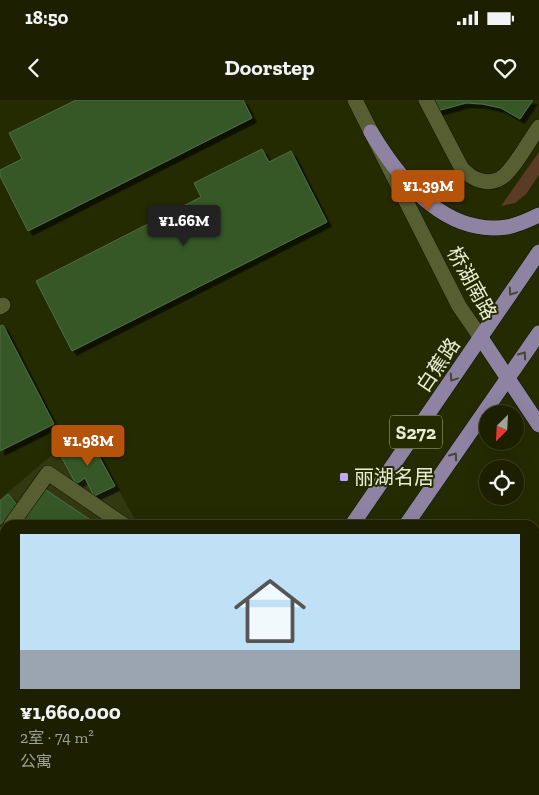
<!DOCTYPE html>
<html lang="zh">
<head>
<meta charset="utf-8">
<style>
	:root { --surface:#1c2000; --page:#292d0f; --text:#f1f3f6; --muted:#a0a399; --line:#3a3e22; --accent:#b45309 }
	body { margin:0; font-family:"Zilla Slab","Noto Sans SC",serif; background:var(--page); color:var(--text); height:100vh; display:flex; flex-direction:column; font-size:19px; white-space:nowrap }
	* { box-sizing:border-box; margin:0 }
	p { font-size:16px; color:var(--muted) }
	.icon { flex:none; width:28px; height:28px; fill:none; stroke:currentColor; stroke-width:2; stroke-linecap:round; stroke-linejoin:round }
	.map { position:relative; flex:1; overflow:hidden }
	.panel { position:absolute; left:0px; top:420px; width:540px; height:275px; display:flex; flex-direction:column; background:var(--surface); border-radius:15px 15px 0 0; box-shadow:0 5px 20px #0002,0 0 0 1px var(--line) }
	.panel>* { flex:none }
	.needle { width:32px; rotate:204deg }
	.controls { position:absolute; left:479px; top:305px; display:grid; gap:10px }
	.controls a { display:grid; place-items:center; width:45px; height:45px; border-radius:50%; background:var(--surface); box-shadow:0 5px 20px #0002,0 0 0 1px var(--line); font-size:25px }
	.price { position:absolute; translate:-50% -42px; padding:0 11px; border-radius:5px; background:var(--accent); color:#fff; font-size:16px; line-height:32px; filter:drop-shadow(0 1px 2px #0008) }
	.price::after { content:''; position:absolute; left:50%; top:30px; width:15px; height:11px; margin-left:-8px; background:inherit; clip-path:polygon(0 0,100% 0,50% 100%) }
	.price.current { background:#222; color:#fff }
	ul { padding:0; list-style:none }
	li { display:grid; align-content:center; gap:10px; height:265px; padding:0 20px }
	li span { display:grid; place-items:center; height:155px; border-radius:0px; color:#555 }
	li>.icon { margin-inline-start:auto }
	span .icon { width:90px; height:90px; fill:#fffc; stroke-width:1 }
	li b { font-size:21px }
	.status { display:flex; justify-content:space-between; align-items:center; height:35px; padding:0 25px; background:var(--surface); direction:ltr }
	.status svg { height:14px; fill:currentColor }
	header { display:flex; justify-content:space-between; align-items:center; height:65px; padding:0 20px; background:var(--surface); font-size:22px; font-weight:700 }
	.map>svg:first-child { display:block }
	.built { fill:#323810 }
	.green { fill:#5a3c25 }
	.building { fill:#345925; stroke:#516d47; filter:url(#shadow) }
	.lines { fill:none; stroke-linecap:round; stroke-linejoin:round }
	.minor-casing { stroke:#0f1300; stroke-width:16 }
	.major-casing { stroke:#0f1300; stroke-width:16 }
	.minor { stroke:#565e32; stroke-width:15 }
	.major { stroke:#8f83a3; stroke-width:15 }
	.oneway { stroke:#454531 }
	.poi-dot { fill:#bfa9f4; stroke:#252b00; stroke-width:2 }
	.labels { text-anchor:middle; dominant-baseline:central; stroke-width:4; stroke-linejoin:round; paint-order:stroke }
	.shield { fill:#252b00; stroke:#aeb496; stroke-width:1 }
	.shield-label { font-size:19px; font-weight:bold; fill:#e9eed6 }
	.street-label { font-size:20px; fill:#e9eed6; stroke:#252b00 }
	.poi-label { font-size:20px; fill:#e9eed6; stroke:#252b00; text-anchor:start }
</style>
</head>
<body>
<div class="status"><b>18:50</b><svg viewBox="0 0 49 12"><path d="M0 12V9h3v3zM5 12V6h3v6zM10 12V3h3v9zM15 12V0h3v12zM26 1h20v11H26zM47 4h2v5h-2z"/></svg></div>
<header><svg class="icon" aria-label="back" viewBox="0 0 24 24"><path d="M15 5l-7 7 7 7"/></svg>Doorstep<svg class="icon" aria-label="heart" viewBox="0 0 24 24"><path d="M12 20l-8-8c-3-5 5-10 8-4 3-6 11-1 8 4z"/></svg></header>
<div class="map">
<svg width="539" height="695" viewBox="0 0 539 695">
	<defs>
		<filter id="shadow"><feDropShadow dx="4.5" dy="4.5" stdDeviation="0" flood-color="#0009"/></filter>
	</defs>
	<rect width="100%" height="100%" fill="#252b00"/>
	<polygon class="built" points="84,328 138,425 5,425 5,690 59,690 55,695 0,695 0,399"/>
	<polygon class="green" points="539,52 539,75 526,94 515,103 501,106"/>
	<g class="building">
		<polygon points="76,0 243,0 252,18 28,131 0,76 0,70 22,59 9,33"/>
		<polygon points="431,0 533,0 520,19 501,8 482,4 466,3 437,11"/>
		<polygon points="262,49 269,62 291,51 327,122 72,251 36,181 201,97 194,83"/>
		<polygon points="3,225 54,324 0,351 0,226"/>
		<polygon points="88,336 115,386 94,396 85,378 76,384 61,356"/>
		<polygon points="43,388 98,425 32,425 22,419"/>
		<polygon points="8,394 19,407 0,424 0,401"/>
		<polygon points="0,451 5,454 5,533 0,540"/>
		<polygon points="539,474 539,518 535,512 535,477"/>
		<polygon points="5,659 5,676 0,672 0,666"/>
		<polygon points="0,677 5,681 5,690 19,690 26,695 0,695"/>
		<polygon points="0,677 5,681 5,690 19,690 26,695 0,695"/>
		<polygon points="539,685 539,695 524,695 532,690 535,690 535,688"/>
		<polygon points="25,690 44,690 41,695 32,695"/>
		<polygon points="45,690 60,690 57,695 41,695"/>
	</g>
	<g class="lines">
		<g class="minor-casing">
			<g id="minor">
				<polyline points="355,0 459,206 481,238"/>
				<path d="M 426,0 L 461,67 C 471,80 491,88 505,75 C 517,64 529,41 539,27"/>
				<polyline points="0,207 3,205"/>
				<polyline points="11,425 48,373 124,425"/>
				<polyline points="0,440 5,433"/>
				<polyline points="535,538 539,544"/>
				<polyline points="0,562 5,554"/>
				<polyline points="0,605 5,609"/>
			</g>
		</g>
		<g class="major-casing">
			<g id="major">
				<path d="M 371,32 C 399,79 444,136 507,127 C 518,125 529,120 539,115"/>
				<polyline points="481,238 539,325"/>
				<polyline points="352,425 539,152"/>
				<polyline points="406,425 539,233"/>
				<polyline points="165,695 169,690"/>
				<polyline points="221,695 224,690"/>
			</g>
		</g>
		<use href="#minor" class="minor"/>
		<use href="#major" class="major"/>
	</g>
	<defs><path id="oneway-chevron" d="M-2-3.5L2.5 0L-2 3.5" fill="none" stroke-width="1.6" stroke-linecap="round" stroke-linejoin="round" transform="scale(1.25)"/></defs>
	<g class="oneway">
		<use href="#oneway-chevron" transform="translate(512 192) rotate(124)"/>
		<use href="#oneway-chevron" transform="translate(523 255) rotate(-55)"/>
		<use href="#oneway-chevron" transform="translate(453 278) rotate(124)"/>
		<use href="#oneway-chevron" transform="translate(454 356) rotate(-55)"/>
	</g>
	<rect class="poi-dot" x="339" y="372" width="10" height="10" rx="2.5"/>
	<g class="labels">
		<rect class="shield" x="390" y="315.5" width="52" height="33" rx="4"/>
		<g class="shield-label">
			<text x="416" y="332">S272</text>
		</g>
		<g class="street-label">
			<text transform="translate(472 183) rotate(61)">桥湖南路</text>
			<text transform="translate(438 265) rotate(-56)">白蕉路</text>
		</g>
		<g class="poi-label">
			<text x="354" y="377">丽湖名居</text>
		</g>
	</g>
</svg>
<div class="controls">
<a><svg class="needle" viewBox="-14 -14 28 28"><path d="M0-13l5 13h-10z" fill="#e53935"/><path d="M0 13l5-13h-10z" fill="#a0a399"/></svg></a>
<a><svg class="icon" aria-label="locate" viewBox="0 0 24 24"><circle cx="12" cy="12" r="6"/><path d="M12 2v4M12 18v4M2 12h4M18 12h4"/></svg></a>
</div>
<b class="price" style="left:428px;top:112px">¥1.39M</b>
<b class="price current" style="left:184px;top:147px">¥1.66M</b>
<b class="price" style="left:88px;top:367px">¥1.98M</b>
<section class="panel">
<ul>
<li><span style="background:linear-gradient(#bfe0f5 75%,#9aa5b1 0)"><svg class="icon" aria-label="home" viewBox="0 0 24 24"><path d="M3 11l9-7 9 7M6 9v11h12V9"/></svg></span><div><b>¥1,660,000</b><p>2室 · 74 m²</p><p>公寓</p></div></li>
</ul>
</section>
</div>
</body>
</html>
